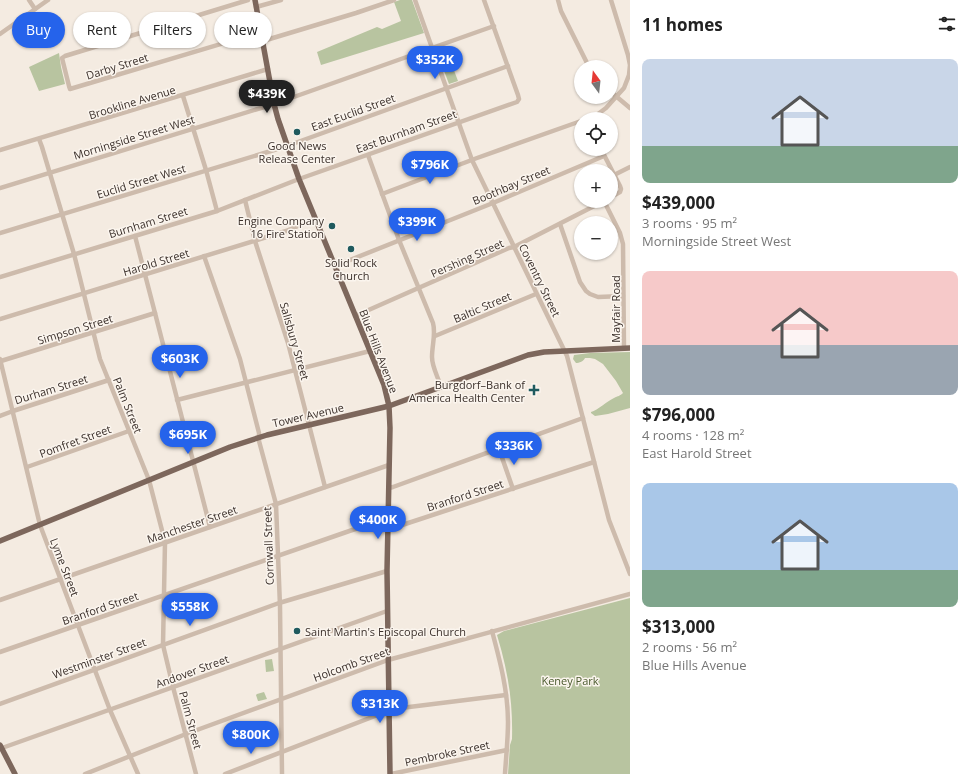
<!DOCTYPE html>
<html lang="en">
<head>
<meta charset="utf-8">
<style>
	:root { --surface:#fff; --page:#f6f6f6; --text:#222; --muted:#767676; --accent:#2563eb }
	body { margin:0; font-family:"Open Sans",sans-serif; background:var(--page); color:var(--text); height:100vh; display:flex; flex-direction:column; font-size:15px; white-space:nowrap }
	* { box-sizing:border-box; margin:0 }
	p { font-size:13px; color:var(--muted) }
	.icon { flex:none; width:22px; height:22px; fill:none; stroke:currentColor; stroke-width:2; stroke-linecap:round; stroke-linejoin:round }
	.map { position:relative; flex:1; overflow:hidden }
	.sheet { display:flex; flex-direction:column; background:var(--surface); width:340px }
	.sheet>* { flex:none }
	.hud { position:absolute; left:12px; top:12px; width:380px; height:36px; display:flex; gap:8px }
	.needle { width:26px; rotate:345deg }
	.controls { position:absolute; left:574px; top:60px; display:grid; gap:8px }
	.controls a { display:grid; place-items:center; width:44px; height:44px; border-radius:50%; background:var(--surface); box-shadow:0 1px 3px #0004; font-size:20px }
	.price { position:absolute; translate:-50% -34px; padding:0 9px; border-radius:14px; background:var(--accent); color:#fff; font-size:13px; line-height:26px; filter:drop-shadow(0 1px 2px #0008) }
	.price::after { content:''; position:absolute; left:50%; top:24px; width:12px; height:9px; margin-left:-6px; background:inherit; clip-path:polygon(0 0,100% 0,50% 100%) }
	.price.current { background:#222; color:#fff }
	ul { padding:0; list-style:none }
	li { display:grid; align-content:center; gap:8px; height:212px; padding:0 12px }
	li span { display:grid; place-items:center; height:124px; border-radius:8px; color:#555 }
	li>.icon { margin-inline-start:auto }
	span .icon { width:72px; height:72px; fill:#fffc; stroke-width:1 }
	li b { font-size:17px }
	h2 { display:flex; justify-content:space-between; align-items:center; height:48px; padding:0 12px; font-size:17px }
	.chip { padding:0 14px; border-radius:18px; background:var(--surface); box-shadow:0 1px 3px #0004; font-size:14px; line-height:36px }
	.chip.current { background:var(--accent); color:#fff }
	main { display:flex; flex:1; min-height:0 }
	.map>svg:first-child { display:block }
	.green { fill:#b8c4a0 }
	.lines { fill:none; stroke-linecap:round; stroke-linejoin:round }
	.minor { stroke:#cdbbac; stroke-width:4.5 }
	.major { stroke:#7d675c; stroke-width:5.5 }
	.poi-dot { fill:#1f5a5e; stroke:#fbf5ee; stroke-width:1.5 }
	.labels { text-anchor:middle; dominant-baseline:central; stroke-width:3; stroke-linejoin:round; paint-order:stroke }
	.street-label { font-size:11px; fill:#3b302b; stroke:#fbf5ee }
	.poi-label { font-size:11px; fill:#3b302b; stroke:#fbf5ee }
	.park-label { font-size:11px; fill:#4a5a2e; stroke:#fbf5ee }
</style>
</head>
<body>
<main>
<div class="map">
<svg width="630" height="774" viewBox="0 0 630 774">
	<rect width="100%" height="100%" fill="#f4ebe1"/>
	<g class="green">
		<polygon points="400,0 412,0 424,33 321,65 317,52 377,27 382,29 401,21 394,2"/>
		<polygon points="59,53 61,67 65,84 39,91 29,67"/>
		<polygon points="452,65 458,81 449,84 443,68"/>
		<path d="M 630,352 L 630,408 L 608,414 L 595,416 L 591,413 L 591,412 C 598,410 607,401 614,398 C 618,396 620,396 623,393 L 616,381 L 603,364 L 595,359 L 590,358 L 585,358 C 584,361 579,363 576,363 L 573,359 L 574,355 L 590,353 Z"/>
		<path d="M 630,598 L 630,774 L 508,774 L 510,745 L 512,739 C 513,702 508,671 497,635 L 504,631 Z"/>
		<polygon points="272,659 274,671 266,672 265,660"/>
		<polygon points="264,692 267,699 259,701 258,701 256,695 257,694"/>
	</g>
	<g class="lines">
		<g class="minor">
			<polyline points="29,0 35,9"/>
			<polyline points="248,0 65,56 62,58 69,86 70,89 261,32"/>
			<polyline points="415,0 472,160 567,356 609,520 630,574"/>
			<polyline points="558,0 561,11 589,67"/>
			<polyline points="256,7 281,0"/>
			<polyline points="0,34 48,0"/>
			<polyline points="263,41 356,13 394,0"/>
			<polyline points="611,92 630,108"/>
			<polyline points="183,96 206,170 217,211"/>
			<polyline points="586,119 598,114 606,108 624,88 629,75 630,65 628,55 611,0"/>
			<polyline points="39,139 42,147 74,254 100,359 149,480 165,542 163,645 173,687 196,774"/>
			<polyline points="601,149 620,186 621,189 620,192 611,197"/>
			<polyline points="0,150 268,69"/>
			<path d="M 368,155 L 399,240 L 433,323 C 436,334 432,345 432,357 C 432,367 438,377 441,387"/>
			<polyline points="614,175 630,167"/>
			<polyline points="0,188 274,104 494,26"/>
			<polyline points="382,194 477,158 581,121"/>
			<polyline points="245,200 255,241 288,343 325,487"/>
			<polyline points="604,201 620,233 623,244 624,348"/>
			<polyline points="560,224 580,282 586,291 590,294 598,297 623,296"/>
			<polyline points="0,233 284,147 508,66"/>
			<polyline points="135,236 155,313 210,527"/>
			<polyline points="204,256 240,359 259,433 259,441 276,504 280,606 282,774"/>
			<polyline points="335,266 493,203 604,156"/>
			<polyline points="0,277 217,211 299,179 517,102 519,99 518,95 484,0"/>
			<polyline points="355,316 509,248 514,247 604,201"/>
			<polyline points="0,319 257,240 286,231 315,219"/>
			<polyline points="435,336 536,294"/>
			<polyline points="0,359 40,525 110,710 138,774"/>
			<polyline points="1,361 155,313"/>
			<polyline points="177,400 370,351"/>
			<polyline points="0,416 13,411 109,380"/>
			<polyline points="499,449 513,489"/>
			<polyline points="27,467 129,431"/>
			<polyline points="389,488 393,487 583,418"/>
			<polyline points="0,600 389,465"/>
			<path d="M 492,631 C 500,661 508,691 508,722 C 508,739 506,757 505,774"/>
			<polyline points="0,652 358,528 363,527 393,528 594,462"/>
			<polyline points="0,704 279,603 387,571"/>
			<polyline points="2,748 387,611"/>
			<polyline points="85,774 186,734 388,660 630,594"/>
			<polyline points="225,774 393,709 506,695"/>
			<polyline points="391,774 507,750"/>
		</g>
		<g class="major">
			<polyline points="255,0 274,104 278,119 299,179 384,385 389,406 390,428 387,571 390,774"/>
			<polyline points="0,541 230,447 267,435 389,406 528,355 544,352 630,348"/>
			<polyline points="0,745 15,774"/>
		</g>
	</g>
	<g class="poi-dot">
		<circle cx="297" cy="132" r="4"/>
		<circle cx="332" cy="226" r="4"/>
		<circle cx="351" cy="249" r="4"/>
		<path d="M532 384h4v4h4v4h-4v4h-4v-4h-4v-4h4z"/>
		<circle cx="297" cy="631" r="4"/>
	</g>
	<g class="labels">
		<g class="street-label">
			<text transform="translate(117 66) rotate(-17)">Darby Street</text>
			<text transform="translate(132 102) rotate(-17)">Brookline Avenue</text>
			<text transform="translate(353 112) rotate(-20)">East Euclid Street</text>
			<text transform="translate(406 131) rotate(-20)">East Burnham Street</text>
			<text transform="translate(134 137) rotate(-17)">Morningside Street West</text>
			<text transform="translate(141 181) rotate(-17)">Euclid Street West</text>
			<text transform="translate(511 185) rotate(-23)">Boothbay Street</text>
			<text transform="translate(148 222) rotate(-17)">Burnham Street</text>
			<text transform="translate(467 258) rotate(-24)">Pershing Street</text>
			<text transform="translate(156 262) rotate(-17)">Harold Street</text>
			<text transform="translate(540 280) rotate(64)">Coventry Street</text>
			<text transform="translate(482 307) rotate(-23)">Baltic Street</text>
			<text transform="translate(615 309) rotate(-90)">Mayfair Road</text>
			<text transform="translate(75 329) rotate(-17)">Simpson Street</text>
			<text transform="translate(295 341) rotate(74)">Salisbury Street</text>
			<text transform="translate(379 351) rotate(69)">Blue Hills Avenue</text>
			<text transform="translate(51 389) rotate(-17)">Durham Street</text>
			<text transform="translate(128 405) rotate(68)">Palm Street</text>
			<text transform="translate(308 415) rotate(-13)">Tower Avenue</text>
			<text transform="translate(75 441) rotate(-20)">Pomfret Street</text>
			<text transform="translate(465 495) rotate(-18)">Branford Street</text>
			<text transform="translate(192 524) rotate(-19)">Manchester Street</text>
			<text transform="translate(268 546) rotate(-92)">Cornwall Street</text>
			<text transform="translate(65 567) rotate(69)">Lyme Street</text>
			<text transform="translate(100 608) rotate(-19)">Branford Street</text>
			<text transform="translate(99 658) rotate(-20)">Westminster Street</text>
			<text transform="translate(351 664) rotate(-20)">Holcomb Street</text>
			<text transform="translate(192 671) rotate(-20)">Andover Street</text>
			<text transform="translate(191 720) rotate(75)">Palm Street</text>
			<text transform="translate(447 753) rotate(-12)">Pembroke Street</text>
		</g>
		<g class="poi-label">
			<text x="297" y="145">Good News<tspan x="297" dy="13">Release Center</tspan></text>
			<text x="324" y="220" text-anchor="end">Engine Company<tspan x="324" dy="13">16 Fire Station</tspan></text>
			<text x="351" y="262">Solid Rock<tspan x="351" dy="13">Church</tspan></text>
			<text x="525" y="384" text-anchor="end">Burgdorf–Bank of<tspan x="525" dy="13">America Health Center</tspan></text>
			<text x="305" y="631" text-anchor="start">Saint Martin's Episcopal Church</text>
		</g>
		<g class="park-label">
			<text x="570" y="680">Keney Park</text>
		</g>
	</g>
</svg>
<div class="controls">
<a><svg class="needle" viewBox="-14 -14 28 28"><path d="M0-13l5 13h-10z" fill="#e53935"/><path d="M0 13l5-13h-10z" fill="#767676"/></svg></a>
<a><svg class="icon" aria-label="locate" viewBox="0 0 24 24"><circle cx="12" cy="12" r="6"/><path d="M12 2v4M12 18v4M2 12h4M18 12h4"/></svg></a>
<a>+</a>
<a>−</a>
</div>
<b class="price" style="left:435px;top:80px">$352K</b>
<b class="price current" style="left:267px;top:114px">$439K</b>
<b class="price" style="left:430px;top:185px">$796K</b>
<b class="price" style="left:417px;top:242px">$399K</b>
<b class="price" style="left:180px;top:379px">$603K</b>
<b class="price" style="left:188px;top:455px">$695K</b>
<b class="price" style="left:514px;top:466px">$336K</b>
<b class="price" style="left:378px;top:540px">$400K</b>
<b class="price" style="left:190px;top:627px">$558K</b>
<b class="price" style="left:380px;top:724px">$313K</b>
<b class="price" style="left:251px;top:755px">$800K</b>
<div class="hud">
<a class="chip current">Buy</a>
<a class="chip">Rent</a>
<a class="chip">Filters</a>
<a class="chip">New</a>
</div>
</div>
<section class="sheet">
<h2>11 homes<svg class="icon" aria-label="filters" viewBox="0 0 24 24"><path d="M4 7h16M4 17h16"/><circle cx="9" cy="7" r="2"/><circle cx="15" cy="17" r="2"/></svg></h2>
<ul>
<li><span style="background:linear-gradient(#c9d6e8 70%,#7fa58c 0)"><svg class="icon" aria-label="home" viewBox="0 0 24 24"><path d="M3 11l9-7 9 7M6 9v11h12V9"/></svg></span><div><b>$439,000</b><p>3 rooms · 95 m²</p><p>Morningside Street West</p></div></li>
<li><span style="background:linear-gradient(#f6c9c9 60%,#9aa5b1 0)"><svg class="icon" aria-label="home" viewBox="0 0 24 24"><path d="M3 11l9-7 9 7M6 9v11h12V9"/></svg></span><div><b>$796,000</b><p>4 rooms · 128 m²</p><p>East Harold Street</p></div></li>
<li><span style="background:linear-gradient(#a9c7e8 70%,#7fa58c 0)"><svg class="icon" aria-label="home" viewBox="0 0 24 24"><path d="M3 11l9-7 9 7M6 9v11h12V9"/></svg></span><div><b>$313,000</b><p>2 rooms · 56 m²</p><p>Blue Hills Avenue</p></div></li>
</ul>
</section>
</main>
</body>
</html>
